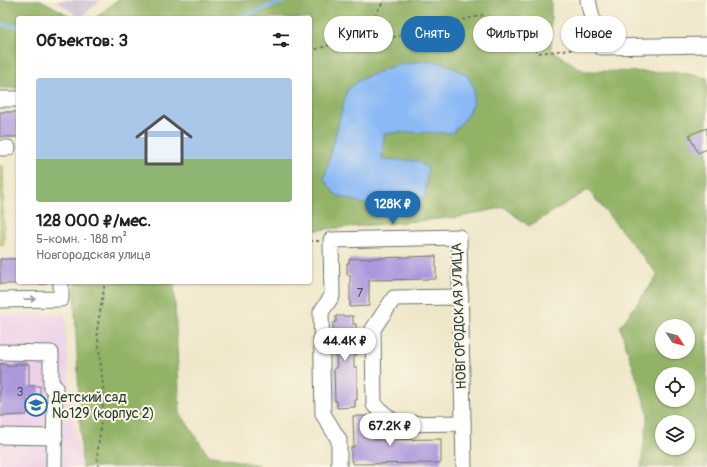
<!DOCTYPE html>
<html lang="ru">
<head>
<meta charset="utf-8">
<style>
	:root { --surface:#fff; --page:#f2f2f2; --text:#222; --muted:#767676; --accent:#1f6fb2 }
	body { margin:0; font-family:Pangolin,sans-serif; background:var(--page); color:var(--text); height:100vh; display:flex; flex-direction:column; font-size:15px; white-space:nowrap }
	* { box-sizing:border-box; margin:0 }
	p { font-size:13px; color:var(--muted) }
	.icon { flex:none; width:22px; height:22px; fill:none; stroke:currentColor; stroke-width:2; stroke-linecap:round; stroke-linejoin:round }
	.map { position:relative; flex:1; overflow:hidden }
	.sheet { position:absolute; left:16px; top:16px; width:296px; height:268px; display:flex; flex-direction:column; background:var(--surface); border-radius:4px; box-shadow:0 1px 3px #0004 }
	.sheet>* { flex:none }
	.hud { position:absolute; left:324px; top:16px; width:323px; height:36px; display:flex; gap:8px }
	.needle { width:26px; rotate:126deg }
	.buttons { position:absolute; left:655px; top:319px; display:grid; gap:8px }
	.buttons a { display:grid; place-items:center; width:40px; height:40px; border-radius:50%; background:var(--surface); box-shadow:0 1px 3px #0004; font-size:20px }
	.price { position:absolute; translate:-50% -34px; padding:0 9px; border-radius:14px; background:#fff; color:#222; font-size:13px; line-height:26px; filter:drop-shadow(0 1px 2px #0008) }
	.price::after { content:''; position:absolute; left:50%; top:24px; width:12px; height:9px; margin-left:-6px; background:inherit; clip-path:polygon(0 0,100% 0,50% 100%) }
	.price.current { background:var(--accent); color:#fff }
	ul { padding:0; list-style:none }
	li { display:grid; align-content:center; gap:8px; height:212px; padding:0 20px }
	li span { display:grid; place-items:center; height:124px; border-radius:4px; color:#555 }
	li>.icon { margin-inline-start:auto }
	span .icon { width:72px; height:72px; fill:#fffc; stroke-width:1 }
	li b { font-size:17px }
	h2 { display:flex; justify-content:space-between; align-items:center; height:48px; padding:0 20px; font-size:17px }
	.tag { padding:0 14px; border-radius:18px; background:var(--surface); box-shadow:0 1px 3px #0004; font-size:14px; line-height:36px }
	.tag.current { background:var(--accent); color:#fff }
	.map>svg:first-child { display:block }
	.built { fill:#edd1e9 }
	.industrial { fill:#ccbfd4 }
	.green { fill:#b9d075; stroke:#6c8654 }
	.forest { fill:#92b266; stroke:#58784d; fill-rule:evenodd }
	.water { fill:#8ab9f5; stroke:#547b94 }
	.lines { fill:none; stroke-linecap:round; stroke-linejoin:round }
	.stream { stroke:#8ab9f5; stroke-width:3.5 }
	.building { fill:#ac97dd }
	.minor-casing { stroke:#687868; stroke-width:17 }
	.path { stroke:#687868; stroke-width:2; stroke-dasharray:3 3; stroke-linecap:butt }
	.minor { stroke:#fff; stroke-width:15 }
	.oneway { stroke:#8f9e9a }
	.labels { text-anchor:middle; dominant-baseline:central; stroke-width:4; stroke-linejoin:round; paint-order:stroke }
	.number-label { font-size:12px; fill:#42545e }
	.street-label { font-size:14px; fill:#1f3d34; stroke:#fcf5e5 }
	.poi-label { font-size:14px; fill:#1f3d34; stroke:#fcf5e5; text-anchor:start }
</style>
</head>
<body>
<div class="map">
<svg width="707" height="467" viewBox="0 0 707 467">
	<rect width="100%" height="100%" fill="#fcf5e5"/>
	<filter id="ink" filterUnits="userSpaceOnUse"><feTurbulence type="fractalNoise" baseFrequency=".025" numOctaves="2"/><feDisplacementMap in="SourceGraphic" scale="8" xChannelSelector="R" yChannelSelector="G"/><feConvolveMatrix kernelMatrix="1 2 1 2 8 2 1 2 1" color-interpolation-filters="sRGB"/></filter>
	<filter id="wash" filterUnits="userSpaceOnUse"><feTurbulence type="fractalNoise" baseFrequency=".012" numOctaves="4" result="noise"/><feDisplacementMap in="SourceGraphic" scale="16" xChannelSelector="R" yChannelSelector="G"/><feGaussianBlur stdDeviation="0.9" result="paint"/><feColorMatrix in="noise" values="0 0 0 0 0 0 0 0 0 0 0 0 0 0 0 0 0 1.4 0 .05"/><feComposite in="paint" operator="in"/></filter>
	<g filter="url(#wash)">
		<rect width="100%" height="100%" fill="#efe7c9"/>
		<polygon class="built" points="65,313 69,379 75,431 81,467 0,467 0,315"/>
		<polygon class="industrial" points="55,0 101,0 80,18"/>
		<polygon class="green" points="0,166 3,166 4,245 0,245"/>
		<g class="forest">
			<polygon points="0,0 41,0 74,18 18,18 18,88 0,88"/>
			<path d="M 117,0 L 551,0 L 551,50 L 584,71 L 678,72 L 707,78 L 707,467 L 641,467 L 648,413 L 620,327 L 658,275 L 588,190 L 529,226 L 504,207 L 460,217 L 327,229 L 310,231 L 310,18 L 96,18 ZM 662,326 L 688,326 L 688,352 L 662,352 ZM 662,374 L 688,374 L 688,400 L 662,400 ZM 662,422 L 688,422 L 688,448 L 662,448 Z"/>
			<polygon points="75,282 174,282 180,413 208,455 258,465 258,467 82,467 75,310"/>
		</g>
		<path class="water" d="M 423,61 L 444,63 L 467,75 L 474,87 L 473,105 L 464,120 L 452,133 C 429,133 407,131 384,134 L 382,159 L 417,161 L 428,168 L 425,197 L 400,204 L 371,206 L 336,195 L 324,179 L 347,90 L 361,79 L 393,66 Z"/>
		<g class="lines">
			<g class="stream">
				<polyline points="237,18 287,0"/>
				<polyline points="0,24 18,27"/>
			</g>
		</g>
		<g id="blocks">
			<g class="building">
				<rect x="0" y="112" width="18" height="25"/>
				<polygon points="707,128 707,149 698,153 689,135"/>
				<polygon points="436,256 436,279 369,280 369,306 350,307 350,275 347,275 347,263 349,263 349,259"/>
				<polygon points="0,259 18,259 18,282 46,282 46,284 0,284"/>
				<polygon points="336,316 353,316 353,324 356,324 357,355 354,355 354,367 357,367 357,400 355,400 355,407 337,408 337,401 335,401 334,368 337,368 336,355 333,355 333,323 336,322"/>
				<polygon points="0,364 6,364 6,366 15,366 15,364 29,364 29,386 40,386 40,397 27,397 27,415 0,416"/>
				<polygon points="353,416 373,416 373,435 375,435 375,440 441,439 441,463 353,464 353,461 351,461 351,447 354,447"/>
			</g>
		</g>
	</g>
	<g filter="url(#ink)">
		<use href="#blocks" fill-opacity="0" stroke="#687868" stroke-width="1"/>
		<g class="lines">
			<g class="minor-casing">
				<g id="minor">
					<polyline points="588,0 594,27 601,47 707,45"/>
					<polyline points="0,99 18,99"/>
					<polyline points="0,148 8,148"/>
					<polyline points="461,297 394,298 373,329 374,405 396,424 463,423"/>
					<polyline points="0,300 61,299 61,282"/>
					<polyline points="0,352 51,353 51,387 55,387 54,467"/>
					<polyline points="0,436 55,437"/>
					<polyline points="339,467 339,440 323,414 321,312 332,296 331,240 459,237 464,467"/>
				</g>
			</g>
			<g class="path">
				<polyline points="358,46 483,15 525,36 538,53 588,48"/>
				<polyline points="310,51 339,42 358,46 384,0"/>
				<polyline points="310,241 319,241"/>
				<polyline points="99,467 97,458 104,394 97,330 105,282"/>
			</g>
			<use href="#minor" class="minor"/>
		</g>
		<defs><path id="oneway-shaft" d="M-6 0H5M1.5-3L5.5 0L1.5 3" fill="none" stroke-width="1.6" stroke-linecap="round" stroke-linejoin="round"/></defs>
		<use class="oneway" href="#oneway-shaft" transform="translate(30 299) rotate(-1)"/>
	</g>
	<defs>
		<g id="school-ring" transform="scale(1.15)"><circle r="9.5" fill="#fcf5e5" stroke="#1f6fb2" stroke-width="1.5"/><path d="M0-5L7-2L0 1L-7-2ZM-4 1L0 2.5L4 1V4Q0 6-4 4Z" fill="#1f6fb2"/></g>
	</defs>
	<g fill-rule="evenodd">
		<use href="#school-ring" x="36" y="405"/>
	</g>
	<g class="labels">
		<g class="number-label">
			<text x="360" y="293">7</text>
			<text x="20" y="392">3</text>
		</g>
		<g class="street-label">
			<text transform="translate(459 316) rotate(-92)">НОВГОРОДСКАЯ УЛИЦА</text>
		</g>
		<g class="poi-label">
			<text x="52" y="397">Детский сад<tspan x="52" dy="16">№129 (корпус 2)</tspan></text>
		</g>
	</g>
</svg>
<div class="buttons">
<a><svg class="needle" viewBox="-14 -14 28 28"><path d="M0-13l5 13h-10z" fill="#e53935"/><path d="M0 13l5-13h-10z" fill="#767676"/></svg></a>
<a><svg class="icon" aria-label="locate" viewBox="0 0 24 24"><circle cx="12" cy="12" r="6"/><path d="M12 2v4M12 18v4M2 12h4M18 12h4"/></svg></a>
<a><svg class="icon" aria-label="layers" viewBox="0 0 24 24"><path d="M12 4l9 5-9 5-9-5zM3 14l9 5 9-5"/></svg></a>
</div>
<b class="price current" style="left:393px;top:225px">128K ₽</b>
<b class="price" style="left:345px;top:362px">44.4K ₽</b>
<b class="price" style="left:390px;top:447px">67.2K ₽</b>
<div class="hud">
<a class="tag">Купить</a>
<a class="tag current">Снять</a>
<a class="tag">Фильтры</a>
<a class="tag">Новое</a>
</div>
<section class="sheet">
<h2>Объектов: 3<svg class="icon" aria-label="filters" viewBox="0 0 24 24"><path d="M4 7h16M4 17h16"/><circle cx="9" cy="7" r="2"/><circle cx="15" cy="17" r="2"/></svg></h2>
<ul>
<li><span style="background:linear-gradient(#a9c7e8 65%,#8fb573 0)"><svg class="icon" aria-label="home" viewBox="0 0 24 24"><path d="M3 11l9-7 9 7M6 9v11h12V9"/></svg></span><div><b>128 000 ₽/мес.</b><p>5-комн. · 188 m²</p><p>Новгородская улица</p></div></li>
</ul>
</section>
</div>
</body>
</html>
